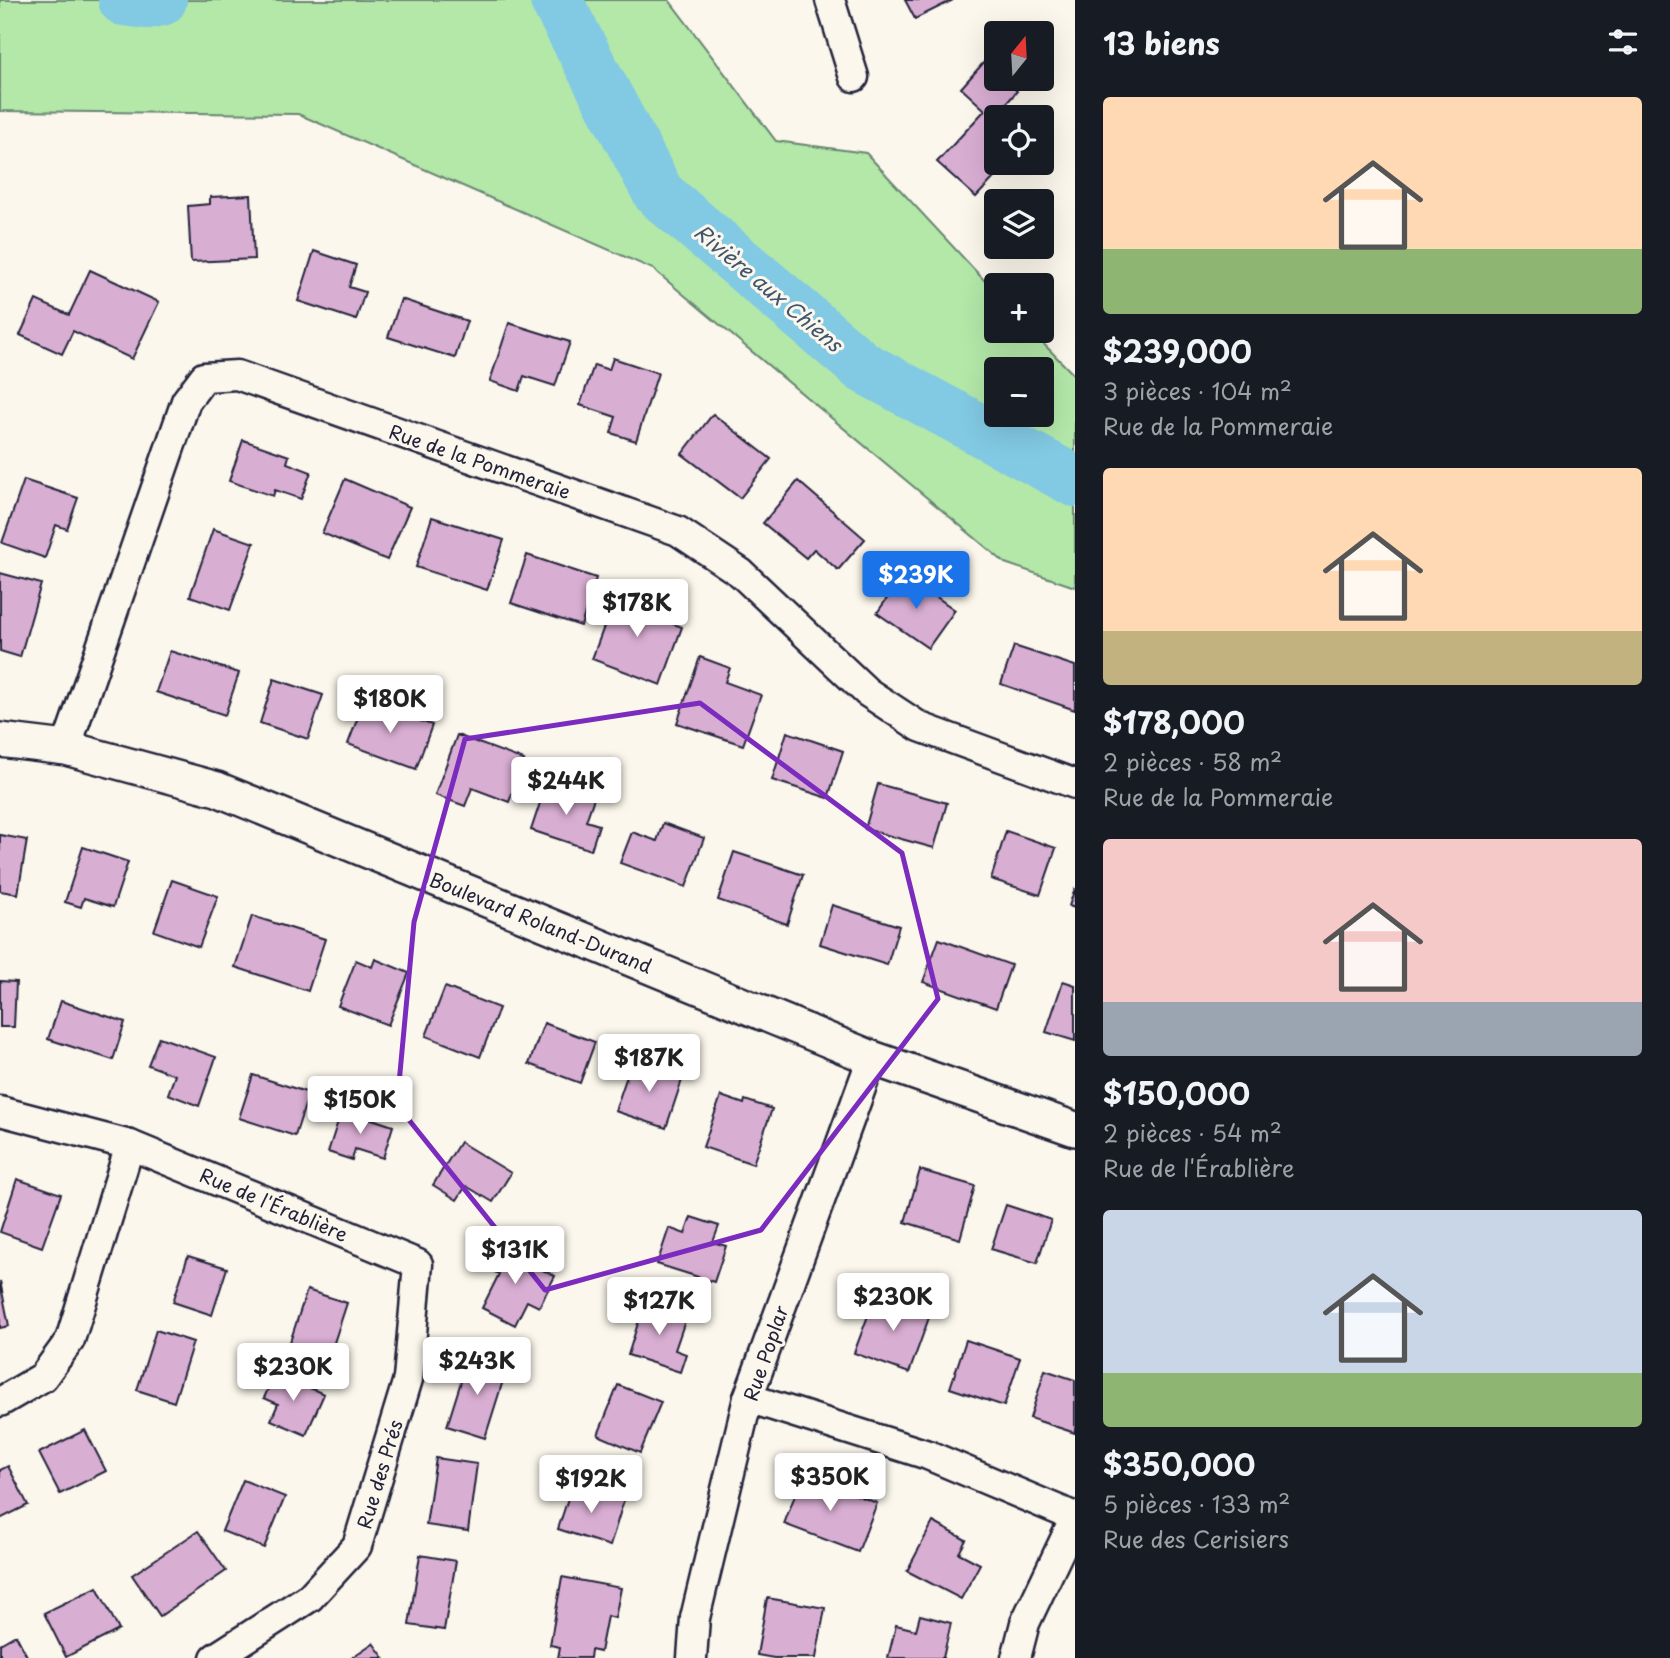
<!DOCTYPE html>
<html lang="fr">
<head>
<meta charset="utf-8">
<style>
	:root { --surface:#171b24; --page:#20242c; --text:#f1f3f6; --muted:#9ea1a6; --accent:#1a73e8 }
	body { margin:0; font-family:"Playpen Sans",sans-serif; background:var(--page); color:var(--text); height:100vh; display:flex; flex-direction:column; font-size:26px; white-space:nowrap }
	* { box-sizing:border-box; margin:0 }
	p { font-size:23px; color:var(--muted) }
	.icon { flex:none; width:38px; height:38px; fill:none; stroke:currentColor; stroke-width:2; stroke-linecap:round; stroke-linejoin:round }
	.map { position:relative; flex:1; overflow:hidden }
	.drawer { display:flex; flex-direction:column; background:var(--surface); width:595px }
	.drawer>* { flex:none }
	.needle { width:46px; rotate:18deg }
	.controls { position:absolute; left:984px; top:21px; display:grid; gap:14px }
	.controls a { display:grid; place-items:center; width:70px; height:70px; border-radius:7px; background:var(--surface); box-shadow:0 7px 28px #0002; font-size:35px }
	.price { position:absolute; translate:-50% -60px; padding:0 16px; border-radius:7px; background:#fff; color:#222; font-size:23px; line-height:46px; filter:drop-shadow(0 2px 4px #0008) }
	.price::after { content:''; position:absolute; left:50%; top:42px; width:21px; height:16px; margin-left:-10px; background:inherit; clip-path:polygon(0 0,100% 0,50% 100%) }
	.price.selected { background:var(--accent); color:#fff }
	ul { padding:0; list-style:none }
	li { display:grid; align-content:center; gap:14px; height:371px; padding:0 28px }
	li span { display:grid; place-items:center; height:217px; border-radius:7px; color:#555 }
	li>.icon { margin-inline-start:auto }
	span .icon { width:126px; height:126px; fill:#fffc; stroke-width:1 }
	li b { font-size:30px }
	h2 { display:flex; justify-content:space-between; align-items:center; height:84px; padding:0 28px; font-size:30px }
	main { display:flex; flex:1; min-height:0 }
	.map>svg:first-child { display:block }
	.green { fill:#b3e8a9; stroke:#6a8572; stroke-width:2; fill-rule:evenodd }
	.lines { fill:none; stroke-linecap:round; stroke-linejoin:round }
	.river { stroke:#82c9e3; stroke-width:52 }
	.building { fill:#d9aed3; stroke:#22223b; stroke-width:2 }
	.minor-casing { stroke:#22223b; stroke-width:33 }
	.tertiary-casing { stroke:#22223b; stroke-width:38 }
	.minor { stroke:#fbf7ec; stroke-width:28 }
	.tertiary { stroke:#fbf7ec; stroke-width:33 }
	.marked { fill:none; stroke:#7b2cbf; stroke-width:5; stroke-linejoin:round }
	.labels { text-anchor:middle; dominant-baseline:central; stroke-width:6; stroke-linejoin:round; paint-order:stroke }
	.street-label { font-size:19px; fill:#22223b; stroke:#fbf7ec }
	.water-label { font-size:21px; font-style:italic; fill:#3f546d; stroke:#fbf7ec }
</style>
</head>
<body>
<main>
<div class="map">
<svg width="1075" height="1658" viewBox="0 0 1075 1658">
	<rect width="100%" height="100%" fill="#fbf7ec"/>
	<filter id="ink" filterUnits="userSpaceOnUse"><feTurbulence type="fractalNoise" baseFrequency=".0143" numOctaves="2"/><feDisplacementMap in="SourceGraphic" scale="14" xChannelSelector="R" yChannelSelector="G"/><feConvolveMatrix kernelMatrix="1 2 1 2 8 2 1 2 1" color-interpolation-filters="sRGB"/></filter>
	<g filter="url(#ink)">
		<path class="green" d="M 0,0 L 669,0 L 776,141 L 866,153 L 996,293 L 996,331 L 1031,331 L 1075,376 L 1075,587 L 1005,563 L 653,269 L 298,114 L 0,111 ZM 996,369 L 1041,369 L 1041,415 L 996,415 Z"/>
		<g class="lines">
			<g class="river">
				<polyline points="124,0 147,3 161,0"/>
				<polyline points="556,0 659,194 863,367 1075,481"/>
			</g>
		</g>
		<g class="building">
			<polygon points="905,0 953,0 915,19"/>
			<polygon points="985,61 996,71 996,79 1004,79 1017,91 994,118 996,119 996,163 1008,163 976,197 937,162 985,110 961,88"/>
			<polygon points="251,195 254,259 191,262 188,206 210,204 210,197"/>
			<polygon points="314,251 356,265 349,287 365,292 356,320 298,301"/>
			<polygon points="90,270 159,302 132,359 73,331 62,354 20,335 36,300 69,315"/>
			<polygon points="401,299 467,321 455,358 388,337"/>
			<polygon points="509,323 570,342 555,386 524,376 519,391 490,381"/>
			<polygon points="613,358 658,373 636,441 611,433 616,417 580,405 594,365 609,370"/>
			<polygon points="713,414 771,459 740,498 682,454"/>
			<polygon points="243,440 289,456 287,463 311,472 301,499 275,490 273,496 229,481"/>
			<polygon points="345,479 410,507 387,560 322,533"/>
			<polygon points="24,480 78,498 67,529 56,525 45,558 2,543"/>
			<polygon points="798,481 865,539 838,570 814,549 806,558 763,523"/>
			<polygon points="432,517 504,540 487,590 416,567"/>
			<polygon points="213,529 254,543 230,610 190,596"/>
			<polygon points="527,555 596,578 581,626 511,603"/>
			<polygon points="0,573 41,584 20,657 0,651"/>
			<polygon points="904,574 955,610 928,648 877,613"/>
			<polygon points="618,589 654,602 649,615 682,627 661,685 592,659"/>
			<polygon points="1014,646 1075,666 1075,710 1001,684"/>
			<polygon points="170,651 239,673 225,715 156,692"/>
			<polygon points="700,657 730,668 725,682 761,695 743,745 677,723"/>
			<polygon points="274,679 323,695 308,739 260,723"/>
			<polygon points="364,701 432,725 416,769 348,744"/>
			<polygon points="787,732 843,751 828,798 772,780"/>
			<polygon points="457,735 524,760 509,802 472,788 465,806 435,795"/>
			<polygon points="547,782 594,798 586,821 599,825 591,850 531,830"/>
			<polygon points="878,784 947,803 934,848 865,829"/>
			<polygon points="663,823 704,838 686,887 620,863 632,832 657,841"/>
			<polygon points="1006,831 1056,848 1040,895 991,879"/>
			<polygon points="0,835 27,840 18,894 0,891"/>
			<polygon points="83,847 128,862 113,907 84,898 81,907 65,902"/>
			<polygon points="734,852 803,875 787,924 718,900"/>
			<polygon points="172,880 218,896 199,947 154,931"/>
			<polygon points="1075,888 1075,908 1069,906"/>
			<polygon points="832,905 899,926 887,965 820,944"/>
			<polygon points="252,916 325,939 308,991 235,967"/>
			<polygon points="939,939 1011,965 996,1008 923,982"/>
			<polygon points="375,959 409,973 388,1025 338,1006 356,960 372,967"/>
			<polygon points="0,981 16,982 14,1027 0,1027"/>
			<polygon points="1063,981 1075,985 1075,1041 1046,1032"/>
			<polygon points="445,987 499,1008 480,1057 426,1036"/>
			<polygon points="61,1001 125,1022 113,1060 48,1039"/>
			<polygon points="544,1023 595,1042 580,1083 529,1064"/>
			<polygon points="159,1037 216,1057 199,1106 168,1094 175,1075 148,1065"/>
			<polygon points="632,1061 683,1077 666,1128 615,1111"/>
			<polygon points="253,1075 309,1093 295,1136 239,1118"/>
			<polygon points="721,1096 744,1104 745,1100 772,1109 753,1164 703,1147"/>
			<polygon points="342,1109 393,1126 383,1158 355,1149 352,1160 328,1152"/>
			<polygon points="460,1142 511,1173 493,1202 466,1186 457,1200 433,1185"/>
			<polygon points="920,1170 975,1186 960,1239 905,1222"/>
			<polygon points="17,1179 61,1194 42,1247 0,1232"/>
			<polygon points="1006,1205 1051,1220 1037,1263 991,1249"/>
			<polygon points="691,1217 719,1226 713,1242 726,1246 714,1282 657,1264 669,1228 685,1234"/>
			<polygon points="497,1248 555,1276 539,1307 527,1301 515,1325 482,1308 499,1274 487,1268"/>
			<polygon points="188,1256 227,1268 212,1315 173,1302"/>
			<polygon points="0,1281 9,1326 0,1328"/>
			<polygon points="307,1290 347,1303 329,1358 289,1345"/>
			<polygon points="877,1292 931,1312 909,1373 854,1353"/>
			<polygon points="645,1301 687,1315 675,1350 686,1354 680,1372 628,1355"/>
			<polygon points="156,1330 193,1342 174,1402 137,1390"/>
			<polygon points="966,1340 1020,1358 1004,1406 950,1388"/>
			<polygon points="469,1356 507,1368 485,1438 447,1426"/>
			<polygon points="1045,1370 1075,1380 1075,1433 1030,1418"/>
			<polygon points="275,1373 324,1394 306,1435 271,1420 278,1404 264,1398"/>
			<polygon points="618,1385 661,1402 640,1453 598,1435"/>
			<polygon points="85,1430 106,1471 60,1494 39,1453"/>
			<polygon points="436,1458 477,1464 468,1531 426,1525"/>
			<polygon points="8,1466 28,1505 0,1519 0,1470"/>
			<polygon points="803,1474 877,1503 858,1552 784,1524"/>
			<polygon points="243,1480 285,1497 264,1548 222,1531"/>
			<polygon points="573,1483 624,1500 610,1546 558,1529"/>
			<polygon points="933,1522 966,1540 959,1553 980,1564 961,1599 907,1571"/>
			<polygon points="198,1531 226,1571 160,1616 132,1575"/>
			<polygon points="420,1555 456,1561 444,1630 409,1625"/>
			<polygon points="562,1577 621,1588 615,1618 607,1616 600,1652 591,1650 590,1658 558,1658 560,1647 550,1645"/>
			<polygon points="97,1587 119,1630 66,1657 44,1613"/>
			<polygon points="767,1598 825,1608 816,1658 774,1658 757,1655"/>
			<polygon points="920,1615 951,1623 943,1658 888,1658 896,1625 916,1630"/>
			<polygon points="16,1635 28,1658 0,1658 0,1644"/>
			<polygon points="373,1643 384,1658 351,1658"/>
		</g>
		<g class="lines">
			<g class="minor-casing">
				<g id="minor">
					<polyline points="830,0 854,77"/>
					<polyline points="66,748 186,401 204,377 237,375 678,531 741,573 867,692 920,727 1075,784"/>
					<polyline points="0,1111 130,1145 418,1264 408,1379 357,1546 310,1597 215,1658"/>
					<polyline points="748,1398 928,1455 1075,1517"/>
					<polyline points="0,1402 43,1377 70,1340 130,1145"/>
					<polyline points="692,1658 695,1618 748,1398 872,1058"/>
					<polyline points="1016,1658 1025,1623 1075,1518"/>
				</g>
			</g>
			<g class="tertiary-casing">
				<polyline id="tertiary" points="0,740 66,748 217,789 872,1058 1075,1129"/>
			</g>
			<use href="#minor" class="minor"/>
			<use href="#tertiary" class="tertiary"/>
		</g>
	</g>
	<path class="marked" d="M 700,703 L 902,853 L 938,999 L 761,1230 L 545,1290 L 397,1105 L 414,922 L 465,739 Z"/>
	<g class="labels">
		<g class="street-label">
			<text transform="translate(480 461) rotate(19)">Rue de la Pommeraie</text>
			<text transform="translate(541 922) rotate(22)">Boulevard Roland-Durand</text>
			<text transform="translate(274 1204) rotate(23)">Rue de l'Érablière</text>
			<text transform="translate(765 1353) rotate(-71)">Rue Poplar</text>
			<text transform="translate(379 1474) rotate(-73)">Rue des Prés</text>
		</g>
		<g class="water-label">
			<text transform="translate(769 287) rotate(40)">Rivière aux Chiens</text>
		</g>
	</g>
</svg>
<div class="controls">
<a><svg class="needle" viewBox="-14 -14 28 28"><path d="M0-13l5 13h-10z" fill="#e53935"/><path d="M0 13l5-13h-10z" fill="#9ea1a6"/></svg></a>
<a><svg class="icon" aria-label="locate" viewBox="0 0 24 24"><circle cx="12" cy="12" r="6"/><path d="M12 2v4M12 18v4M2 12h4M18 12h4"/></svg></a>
<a><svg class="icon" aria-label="layers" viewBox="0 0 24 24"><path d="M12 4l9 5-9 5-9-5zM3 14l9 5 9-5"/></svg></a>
<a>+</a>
<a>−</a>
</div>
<b class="price selected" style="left:916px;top:611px">$239K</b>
<b class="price" style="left:637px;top:639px">$178K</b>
<b class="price" style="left:390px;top:735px">$180K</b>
<b class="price" style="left:566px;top:817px">$244K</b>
<b class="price" style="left:649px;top:1094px">$187K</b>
<b class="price" style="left:360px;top:1136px">$150K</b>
<b class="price" style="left:515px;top:1286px">$131K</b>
<b class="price" style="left:893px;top:1333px">$230K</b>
<b class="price" style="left:659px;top:1337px">$127K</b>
<b class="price" style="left:477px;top:1397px">$243K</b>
<b class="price" style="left:293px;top:1403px">$230K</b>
<b class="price" style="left:830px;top:1513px">$350K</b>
<b class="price" style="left:591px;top:1515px">$192K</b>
</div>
<section class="drawer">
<h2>13 biens<svg class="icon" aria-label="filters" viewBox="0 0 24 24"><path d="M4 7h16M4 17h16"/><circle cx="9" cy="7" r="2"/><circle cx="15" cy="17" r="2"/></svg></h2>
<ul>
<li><span style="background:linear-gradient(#ffd9b3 70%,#8fb573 0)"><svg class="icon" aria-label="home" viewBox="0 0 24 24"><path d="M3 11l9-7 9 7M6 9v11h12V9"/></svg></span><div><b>$239,000</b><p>3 pièces · 104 m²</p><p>Rue de la Pommeraie</p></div></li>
<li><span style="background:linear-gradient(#ffd9b3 75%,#c2b280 0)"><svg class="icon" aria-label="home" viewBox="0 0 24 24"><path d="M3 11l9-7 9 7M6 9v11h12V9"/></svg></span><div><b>$178,000</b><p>2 pièces · 58 m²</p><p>Rue de la Pommeraie</p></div></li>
<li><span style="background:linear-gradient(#f6c9c9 75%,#9aa5b1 0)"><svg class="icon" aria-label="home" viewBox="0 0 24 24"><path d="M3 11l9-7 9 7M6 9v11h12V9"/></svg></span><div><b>$150,000</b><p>2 pièces · 54 m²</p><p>Rue de l'Érablière</p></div></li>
<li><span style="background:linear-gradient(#c9d6e8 75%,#8fb573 0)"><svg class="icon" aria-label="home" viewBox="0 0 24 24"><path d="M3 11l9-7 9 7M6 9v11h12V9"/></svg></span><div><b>$350,000</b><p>5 pièces · 133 m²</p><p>Rue des Cerisiers</p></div></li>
</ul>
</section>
</main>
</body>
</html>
